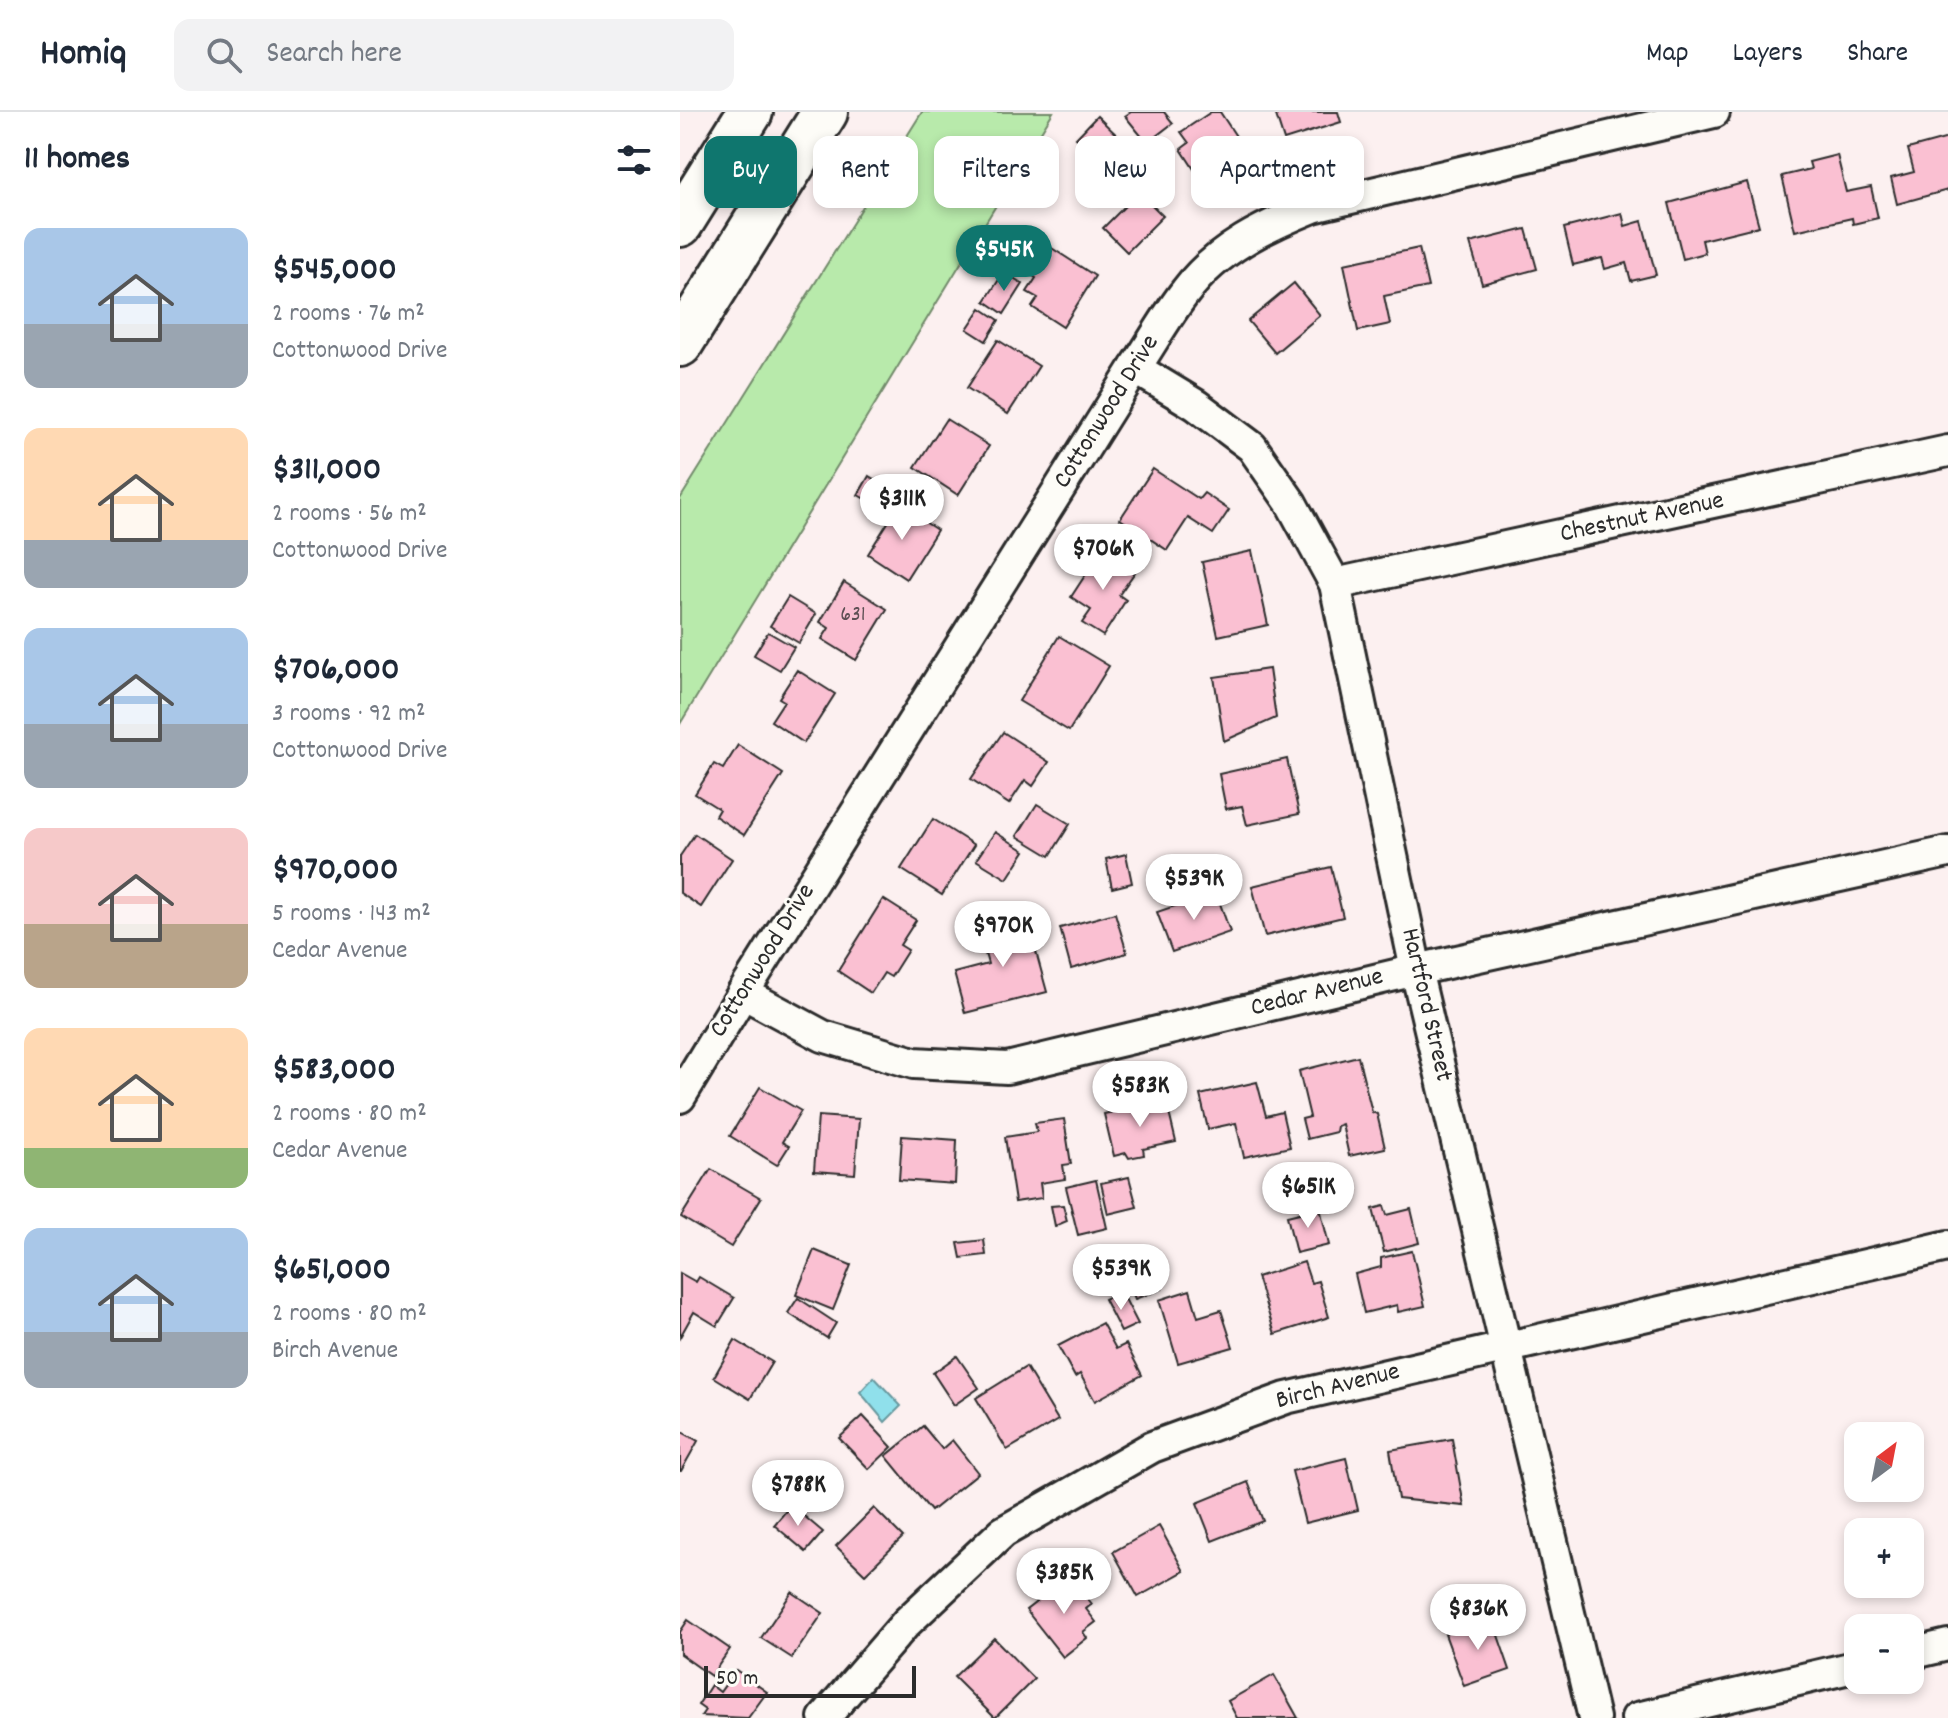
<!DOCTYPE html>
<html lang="en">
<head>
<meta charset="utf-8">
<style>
	:root { --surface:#fff; --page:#f2f2f3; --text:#1f2937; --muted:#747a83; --line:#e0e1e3; --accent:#0f766e }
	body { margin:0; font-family:Dekko,sans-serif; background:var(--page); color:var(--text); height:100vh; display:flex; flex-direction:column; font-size:30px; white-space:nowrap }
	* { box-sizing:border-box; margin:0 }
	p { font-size:26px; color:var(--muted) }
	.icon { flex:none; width:44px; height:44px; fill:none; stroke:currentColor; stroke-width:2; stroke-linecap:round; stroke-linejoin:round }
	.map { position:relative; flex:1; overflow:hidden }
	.panel { display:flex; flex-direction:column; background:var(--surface); width:680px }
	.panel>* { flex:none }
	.top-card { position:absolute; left:24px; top:24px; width:760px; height:72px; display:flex; gap:16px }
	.needle { width:52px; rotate:32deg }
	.controls { position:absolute; left:1164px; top:1310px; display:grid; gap:16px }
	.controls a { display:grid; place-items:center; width:80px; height:80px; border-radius:16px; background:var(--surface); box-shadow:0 4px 12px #0003; font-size:40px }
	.scale { position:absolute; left:24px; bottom:20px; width:212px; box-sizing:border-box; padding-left:8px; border:4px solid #2b2b2b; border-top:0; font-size:22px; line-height:28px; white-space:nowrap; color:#2b2b2b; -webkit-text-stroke:6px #fdfcf7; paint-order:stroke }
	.price { position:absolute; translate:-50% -68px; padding:0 18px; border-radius:28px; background:#fff; color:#222; font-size:26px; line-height:52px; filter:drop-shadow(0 2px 4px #0008) }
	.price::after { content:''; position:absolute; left:50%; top:48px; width:24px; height:18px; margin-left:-12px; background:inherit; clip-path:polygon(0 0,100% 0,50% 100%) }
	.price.selected { background:var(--accent); color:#fff }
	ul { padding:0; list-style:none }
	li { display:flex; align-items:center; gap:24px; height:200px; padding:0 24px }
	li span { display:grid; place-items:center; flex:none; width:224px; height:160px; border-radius:16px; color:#555 }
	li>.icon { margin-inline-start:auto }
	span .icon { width:96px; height:96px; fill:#fffc; stroke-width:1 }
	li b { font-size:34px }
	h2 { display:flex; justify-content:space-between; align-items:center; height:96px; padding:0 24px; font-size:34px }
	.pill { padding:0 28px; border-radius:16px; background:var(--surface); box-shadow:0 4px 12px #0003; font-size:28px; line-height:72px }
	.pill.selected { background:var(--accent); color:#fff }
	header { display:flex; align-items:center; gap:48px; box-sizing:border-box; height:112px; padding:0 40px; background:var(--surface); border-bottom:2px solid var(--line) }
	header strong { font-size:38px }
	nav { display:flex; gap:44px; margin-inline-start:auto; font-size:28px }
	.search { width:560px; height:72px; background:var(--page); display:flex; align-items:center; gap:20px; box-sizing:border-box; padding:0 28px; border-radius:16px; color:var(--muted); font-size:30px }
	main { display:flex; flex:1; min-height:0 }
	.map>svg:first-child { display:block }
	.green { fill:#b8eaab; stroke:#728a6b; stroke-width:2 }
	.water { fill:#90e0eb; stroke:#68989e; stroke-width:2 }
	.building { fill:#fac0d2; stroke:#2b2b2b; stroke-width:2 }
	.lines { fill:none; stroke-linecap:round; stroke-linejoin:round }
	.minor-casing { stroke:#2b2b2b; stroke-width:36 }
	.highway-casing { stroke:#2b2b2b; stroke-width:50 }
	.minor { stroke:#fdfcf7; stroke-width:30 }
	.highway { stroke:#fdfcf7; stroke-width:44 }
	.labels { text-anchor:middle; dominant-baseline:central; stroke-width:6; stroke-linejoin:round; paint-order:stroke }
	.number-label { font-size:22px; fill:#5f5055 }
	.street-label { font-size:26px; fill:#2b2b2b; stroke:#fdfcf7 }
</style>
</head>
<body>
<header>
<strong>Homiq</strong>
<div class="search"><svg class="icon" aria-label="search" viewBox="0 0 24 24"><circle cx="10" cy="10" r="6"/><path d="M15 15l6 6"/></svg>Search here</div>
<nav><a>Map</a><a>Layers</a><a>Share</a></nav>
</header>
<main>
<section class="panel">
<h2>11 homes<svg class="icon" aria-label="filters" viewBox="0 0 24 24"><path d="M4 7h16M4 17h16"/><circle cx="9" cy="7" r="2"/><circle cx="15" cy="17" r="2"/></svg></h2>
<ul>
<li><span style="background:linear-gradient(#a9c7e8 60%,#9aa5b1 0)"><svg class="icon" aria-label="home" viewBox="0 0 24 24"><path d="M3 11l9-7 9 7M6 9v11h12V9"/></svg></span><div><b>$545,000</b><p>2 rooms · 76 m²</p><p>Cottonwood Drive</p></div></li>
<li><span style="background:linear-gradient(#ffd9b3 70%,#9aa5b1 0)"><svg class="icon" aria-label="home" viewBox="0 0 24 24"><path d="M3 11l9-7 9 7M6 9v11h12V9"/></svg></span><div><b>$311,000</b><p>2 rooms · 56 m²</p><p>Cottonwood Drive</p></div></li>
<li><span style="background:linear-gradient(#a9c7e8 60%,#9aa5b1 0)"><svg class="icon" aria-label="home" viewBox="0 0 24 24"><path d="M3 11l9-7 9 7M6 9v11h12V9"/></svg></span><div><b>$706,000</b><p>3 rooms · 92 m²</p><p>Cottonwood Drive</p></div></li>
<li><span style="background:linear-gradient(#f6c9c9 60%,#b9a48a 0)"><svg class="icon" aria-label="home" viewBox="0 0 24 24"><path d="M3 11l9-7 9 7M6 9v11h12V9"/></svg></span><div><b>$970,000</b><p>5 rooms · 143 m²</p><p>Cedar Avenue</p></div></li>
<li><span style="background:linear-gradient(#ffd9b3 75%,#8fb573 0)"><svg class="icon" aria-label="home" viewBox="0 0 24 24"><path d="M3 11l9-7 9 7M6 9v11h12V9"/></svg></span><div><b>$583,000</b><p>2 rooms · 80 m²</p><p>Cedar Avenue</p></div></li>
<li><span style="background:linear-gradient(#a9c7e8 65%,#9aa5b1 0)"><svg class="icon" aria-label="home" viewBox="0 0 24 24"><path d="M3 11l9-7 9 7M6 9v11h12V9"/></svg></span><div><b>$651,000</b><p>2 rooms · 80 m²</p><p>Birch Avenue</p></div></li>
</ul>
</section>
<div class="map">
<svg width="1268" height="1606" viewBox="0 0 1268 1606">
	<rect width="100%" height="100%" fill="#fcf0f0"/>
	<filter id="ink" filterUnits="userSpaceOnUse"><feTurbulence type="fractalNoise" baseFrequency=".0125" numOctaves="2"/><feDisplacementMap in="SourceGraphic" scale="16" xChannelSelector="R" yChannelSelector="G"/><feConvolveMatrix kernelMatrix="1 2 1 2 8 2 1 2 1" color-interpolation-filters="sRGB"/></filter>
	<g filter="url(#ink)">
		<polygon class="green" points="242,0 373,0 0,612 0,387"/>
		<polygon class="water" points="194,1265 221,1294 205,1310 180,1280"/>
		<g class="building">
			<polygon points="451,0 484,0 493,11 467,31 445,4"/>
			<polygon points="531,0 540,0 567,41 523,71 501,37 509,31 501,20"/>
			<polygon points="595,0 658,0 661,10 604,28"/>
			<polygon points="417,4 473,58 453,80 396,26"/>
			<polygon points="1268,26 1268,78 1217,92 1211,66 1234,60 1228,37"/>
			<polygon points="1157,43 1166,80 1191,75 1198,106 1173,112 1172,106 1115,119 1102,64 1131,57 1129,50"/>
			<polygon points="1067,70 1079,114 1022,128 1025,141 1003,147 989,91"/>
			<polygon points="459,80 483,104 447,140 423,116"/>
			<polygon points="942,101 945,114 962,109 976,163 951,169 946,151 925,157 922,146 893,153 884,116"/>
			<polygon points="846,117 857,157 802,172 790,131"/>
			<polygon points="367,133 415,164 383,215 352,195 358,186 347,180 356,166 349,161"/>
			<polygon points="739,136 748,175 704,184 710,212 678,219 664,152"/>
			<polygon points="324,160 343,172 324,202 305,189"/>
			<polygon points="614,171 640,203 595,241 568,209"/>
			<polygon points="301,196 319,208 306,229 287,217"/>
			<polygon points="318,228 359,254 328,302 287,276"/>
			<polygon points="266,307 309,334 278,383 235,355"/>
			<polygon points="473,357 519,387 524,381 549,398 533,422 508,406 487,438 440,407"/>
			<polygon points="189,364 217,381 206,399 178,383"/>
			<polygon points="219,393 257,418 226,467 188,442"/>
			<polygon points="421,439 455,460 439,483 446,488 423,524 402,511 411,498 391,485"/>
			<polygon points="572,439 588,513 538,524 522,450"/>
			<polygon points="164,470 207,497 176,548 142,527 149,516 140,510"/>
			<polygon points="108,485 136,502 119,531 90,514"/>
			<polygon points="88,520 114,535 100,558 74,543"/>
			<polygon points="379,524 429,554 389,619 339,589"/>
			<polygon points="589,557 596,606 544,629 534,565"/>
			<polygon points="117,558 155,582 124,631 91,609 104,589 99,586"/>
			<polygon points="323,620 369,650 353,674 345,668 329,692 291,667"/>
			<polygon points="58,633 103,662 64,723 35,704 39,697 15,682 34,652 43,657"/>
			<polygon points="607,647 619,702 567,713 562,694 546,697 539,662"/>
			<polygon points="357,692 390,712 370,744 337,724"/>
			<polygon points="253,707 294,733 262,783 221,757"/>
			<polygon points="315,720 345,739 327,767 296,748"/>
			<polygon points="15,722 52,747 21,795 0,781 0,744"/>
			<polygon points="446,742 452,771 432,776 426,747"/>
			<polygon points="651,755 663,805 585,824 572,774"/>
			<polygon points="536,780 550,820 492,840 477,800"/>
			<polygon points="203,787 236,808 220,833 228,838 211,865 204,861 191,881 158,859"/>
			<polygon points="435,801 447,841 391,857 380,816"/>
			<polygon points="347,807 367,880 285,901 274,861 308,852 299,820"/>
			<polygon points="678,944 692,1000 697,1002 705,1036 669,1044 662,1012 657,1014 656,1020 627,1027 622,1007 630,1005 619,959"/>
			<polygon points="577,970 586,1004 602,1000 610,1035 564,1045 556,1011 528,1017 520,983"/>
			<polygon points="80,975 121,999 102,1030 109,1034 97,1053 50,1024"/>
			<polygon points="486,988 496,1030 463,1037 464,1043 449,1046 446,1041 434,1044 424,1002"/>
			<polygon points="138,1004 179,1007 175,1062 134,1059"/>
			<polygon points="384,1007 391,1052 383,1053 385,1067 360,1071 362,1086 335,1090 325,1025 357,1020 355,1011"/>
			<polygon points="222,1024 277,1028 275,1072 219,1068"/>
			<polygon points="31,1057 81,1086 51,1135 1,1105"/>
			<polygon points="449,1065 457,1095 428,1102 421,1071"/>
			<polygon points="416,1068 427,1116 398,1123 386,1075"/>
			<polygon points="383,1093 387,1109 375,1114 371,1094"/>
			<polygon points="704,1094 707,1103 731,1097 739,1131 704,1140 693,1097"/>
			<polygon points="640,1096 649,1133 616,1141 607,1104"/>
			<polygon points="304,1128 306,1143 281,1146 278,1131"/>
			<polygon points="134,1138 171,1153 153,1198 116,1183"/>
			<polygon points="732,1139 745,1194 718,1200 717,1193 684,1201 675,1162 701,1155 701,1146"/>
			<polygon points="470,1146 482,1177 455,1187 443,1156"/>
			<polygon points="624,1150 631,1171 638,1169 649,1205 595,1222 577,1165"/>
			<polygon points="0,1161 16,1170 19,1165 54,1186 37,1214 14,1200 0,1225"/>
			<polygon points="510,1178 518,1205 541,1198 553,1235 498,1251 479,1188"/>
			<polygon points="441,1179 458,1212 441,1220 424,1187"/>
			<polygon points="118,1186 156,1211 147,1226 108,1201"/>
			<polygon points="422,1211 436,1237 446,1232 462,1263 415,1289 400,1262 395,1265 378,1234"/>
			<polygon points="55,1228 92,1250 70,1287 34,1265"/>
			<polygon points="277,1244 299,1276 274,1293 253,1261"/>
			<polygon points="346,1255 378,1308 327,1338 296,1286"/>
			<polygon points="183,1304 212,1335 189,1357 159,1326"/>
			<polygon points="243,1314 262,1337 272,1328 298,1361 251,1399 206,1344"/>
			<polygon points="0,1319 18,1329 1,1359 0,1359"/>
			<polygon points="772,1327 784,1394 718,1387 710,1338"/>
			<polygon points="666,1346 678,1398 625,1411 612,1359"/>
			<polygon points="568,1370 583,1409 532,1429 517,1391"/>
			<polygon points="111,1393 143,1420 126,1440 94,1413"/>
			<polygon points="194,1396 223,1425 185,1462 156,1434"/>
			<polygon points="479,1414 504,1459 458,1485 433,1440"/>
			<polygon points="390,1464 412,1492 406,1497 416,1510 403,1520 407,1526 383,1545 346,1498"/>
			<polygon points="112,1480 143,1501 112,1546 81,1526"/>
			<polygon points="812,1506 830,1558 784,1574 765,1522"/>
			<polygon points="8,1508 50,1537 31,1564 0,1542 0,1520"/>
			<polygon points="314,1526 354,1567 315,1606 274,1565"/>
			<polygon points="56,1558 87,1580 68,1606 21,1604 25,1598 18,1593 31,1573 40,1580"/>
			<polygon points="594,1563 618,1606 557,1606 548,1589"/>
		</g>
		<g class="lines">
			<g class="minor-casing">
				<g id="minor">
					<polyline points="455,256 516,293 572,335 611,391 655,472 736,858 914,1606"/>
					<polyline points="655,472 1268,339"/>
					<polyline points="63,881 143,924 234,951 327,956 736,858 1268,740"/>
					<path d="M 0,985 L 63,881 L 455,256 C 472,231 487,203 506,179 C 537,137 586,114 633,95 L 1034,0"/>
					<polyline points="1230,1542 1268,1533"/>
					<polyline points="144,1606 226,1511 323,1420 472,1335 606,1286 1268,1134"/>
					<polyline points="957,1606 1178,1554"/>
				</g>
			</g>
			<g class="highway-casing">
				<g id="highway">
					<polyline points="0,112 70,0"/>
					<polyline points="0,232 145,0"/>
				</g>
			</g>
			<use href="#minor" class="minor"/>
			<use href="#highway" class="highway"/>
		</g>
	</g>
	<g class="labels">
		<g class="number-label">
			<text x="173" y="503">631</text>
		</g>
		<g class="street-label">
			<text transform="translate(427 300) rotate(-58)">Cottonwood Drive</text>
			<text transform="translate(962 406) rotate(-12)">Chestnut Avenue</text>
			<text transform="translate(83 849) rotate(-58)">Cottonwood Drive</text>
			<text transform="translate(637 881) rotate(-14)">Cedar Avenue</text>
			<text transform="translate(746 893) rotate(77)">Hartford Street</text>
			<text transform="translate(658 1275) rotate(-14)">Birch Avenue</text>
		</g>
	</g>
</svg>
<div class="controls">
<a><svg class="needle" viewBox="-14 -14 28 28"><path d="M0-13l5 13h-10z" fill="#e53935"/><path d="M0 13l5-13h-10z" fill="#747a83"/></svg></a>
<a>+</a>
<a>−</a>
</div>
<div class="scale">50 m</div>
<b class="price selected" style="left:324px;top:181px">$545K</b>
<b class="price" style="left:222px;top:430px">$311K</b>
<b class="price" style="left:423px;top:480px">$706K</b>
<b class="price" style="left:514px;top:810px">$539K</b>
<b class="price" style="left:323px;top:857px">$970K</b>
<b class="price" style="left:460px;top:1017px">$583K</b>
<b class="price" style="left:628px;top:1118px">$651K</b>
<b class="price" style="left:441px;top:1200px">$539K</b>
<b class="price" style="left:118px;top:1416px">$788K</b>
<b class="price" style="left:384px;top:1504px">$385K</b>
<b class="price" style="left:798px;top:1540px">$836K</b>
<div class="top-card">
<a class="pill selected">Buy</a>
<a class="pill">Rent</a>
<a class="pill">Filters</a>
<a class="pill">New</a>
<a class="pill">Apartment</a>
</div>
</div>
</main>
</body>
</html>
